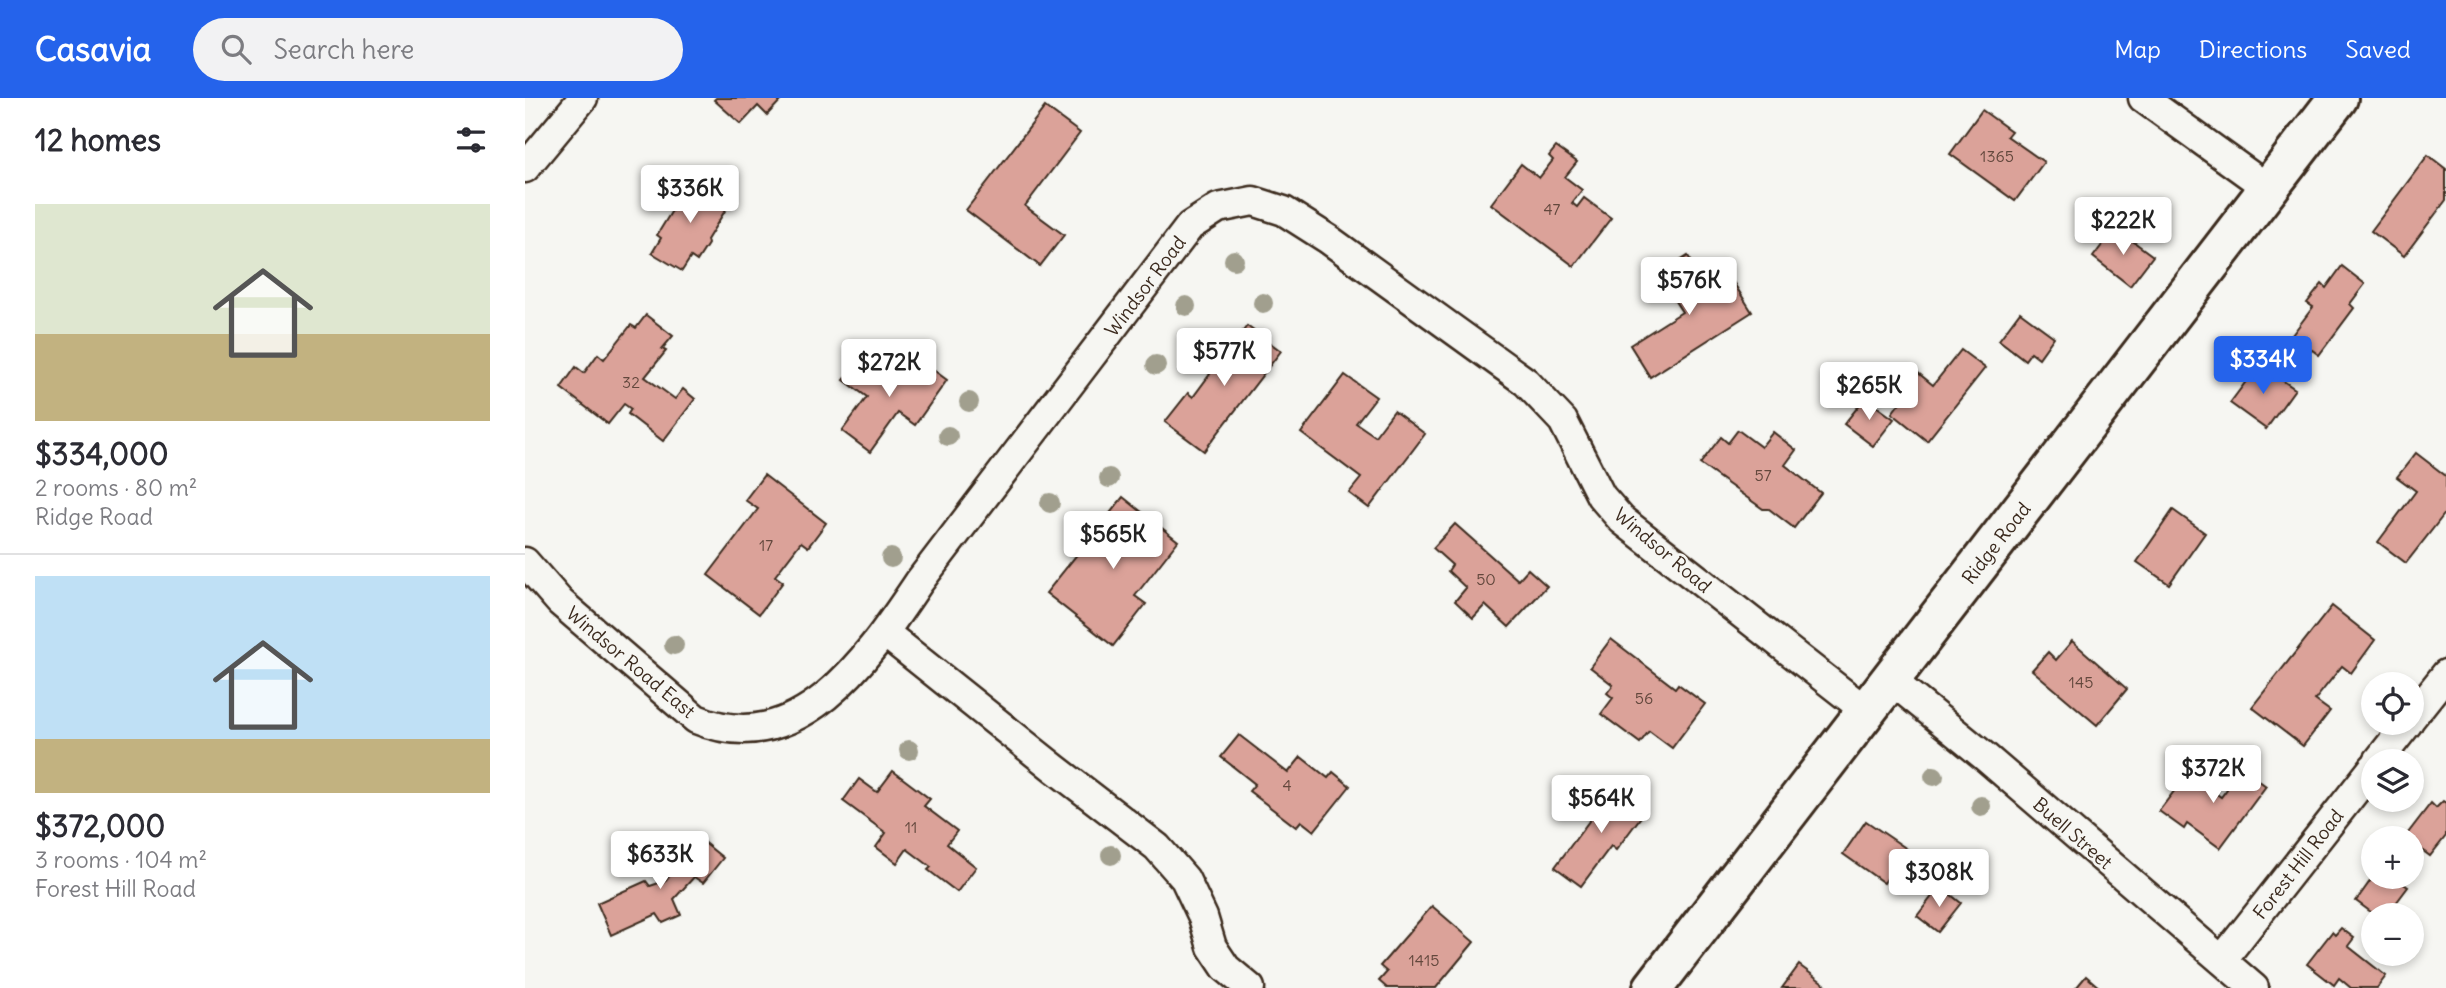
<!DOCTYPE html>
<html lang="en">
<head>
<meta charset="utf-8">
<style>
	:root { --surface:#fff; --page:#f2f2f3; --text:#2b2b33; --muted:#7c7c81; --line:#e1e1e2; --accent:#2563eb }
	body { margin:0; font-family:Delius,sans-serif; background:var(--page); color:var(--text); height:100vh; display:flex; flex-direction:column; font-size:26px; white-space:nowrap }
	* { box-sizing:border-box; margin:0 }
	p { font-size:23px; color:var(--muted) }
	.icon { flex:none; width:38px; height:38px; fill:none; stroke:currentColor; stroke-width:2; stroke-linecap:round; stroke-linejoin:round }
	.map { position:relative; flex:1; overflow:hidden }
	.panel { display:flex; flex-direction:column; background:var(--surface); width:525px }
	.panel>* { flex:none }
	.tools { position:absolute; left:1836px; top:574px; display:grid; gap:14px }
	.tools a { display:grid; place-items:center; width:63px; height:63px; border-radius:50%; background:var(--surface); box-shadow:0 4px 10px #0003; font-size:35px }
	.price { position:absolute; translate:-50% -60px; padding:0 16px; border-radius:7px; background:#fff; color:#222; font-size:23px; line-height:46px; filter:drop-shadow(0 2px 4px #0008) }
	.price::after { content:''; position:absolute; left:50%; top:42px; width:21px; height:16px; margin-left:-10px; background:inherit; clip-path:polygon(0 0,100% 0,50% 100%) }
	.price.current { background:var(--accent); color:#fff }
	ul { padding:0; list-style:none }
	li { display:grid; align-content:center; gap:14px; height:371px; padding:0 35px }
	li+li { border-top:2px solid var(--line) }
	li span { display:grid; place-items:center; height:217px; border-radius:0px; color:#555 }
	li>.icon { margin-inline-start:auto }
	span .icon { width:126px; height:126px; fill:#fffc; stroke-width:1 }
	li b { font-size:30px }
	h2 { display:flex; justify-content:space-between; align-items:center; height:84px; padding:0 35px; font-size:30px }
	header { display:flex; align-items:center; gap:42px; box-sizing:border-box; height:98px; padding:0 35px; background:var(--accent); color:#fff }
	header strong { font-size:33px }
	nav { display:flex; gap:38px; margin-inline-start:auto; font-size:24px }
	.search { width:490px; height:63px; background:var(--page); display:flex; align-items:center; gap:18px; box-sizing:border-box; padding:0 24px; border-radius:38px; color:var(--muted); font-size:26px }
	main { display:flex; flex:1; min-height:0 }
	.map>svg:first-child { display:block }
	.building { fill:#dba299; stroke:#3b2a1e; stroke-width:2 }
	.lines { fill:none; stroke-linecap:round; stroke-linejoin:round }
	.minor-casing { stroke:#3b2a1e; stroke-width:33 }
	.secondary-casing { stroke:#3b2a1e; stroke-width:44 }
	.minor { stroke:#f6f6f2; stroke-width:28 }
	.secondary { stroke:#f6f6f2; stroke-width:38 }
	.tree { fill:#a19f8e }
	.labels { text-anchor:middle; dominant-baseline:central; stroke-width:5; stroke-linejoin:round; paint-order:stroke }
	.number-label { font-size:16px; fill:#63483d }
	.street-label { font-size:19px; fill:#3b2a1e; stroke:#f6f6f2 }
</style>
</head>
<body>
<header>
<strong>Casavia</strong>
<div class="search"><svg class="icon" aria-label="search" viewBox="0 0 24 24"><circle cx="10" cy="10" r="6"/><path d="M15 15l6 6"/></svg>Search here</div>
<nav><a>Map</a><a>Directions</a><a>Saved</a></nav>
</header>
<main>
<section class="panel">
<h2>12 homes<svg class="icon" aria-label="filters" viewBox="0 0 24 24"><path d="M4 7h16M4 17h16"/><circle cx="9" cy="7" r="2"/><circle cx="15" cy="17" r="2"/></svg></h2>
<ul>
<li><span style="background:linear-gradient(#dfe7d0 60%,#c2b280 0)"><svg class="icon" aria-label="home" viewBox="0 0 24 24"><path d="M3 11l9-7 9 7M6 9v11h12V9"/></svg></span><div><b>$334,000</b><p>2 rooms · 80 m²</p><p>Ridge Road</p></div></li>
<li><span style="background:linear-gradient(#bfe0f5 75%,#c2b280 0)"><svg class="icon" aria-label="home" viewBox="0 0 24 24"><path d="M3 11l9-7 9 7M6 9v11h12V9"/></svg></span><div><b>$372,000</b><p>3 rooms · 104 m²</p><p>Forest Hill Road</p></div></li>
</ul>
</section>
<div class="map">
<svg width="1921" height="890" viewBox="0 0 1921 890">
	<rect width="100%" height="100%" fill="#f6f6f2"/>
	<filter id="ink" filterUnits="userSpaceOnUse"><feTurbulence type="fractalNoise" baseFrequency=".0143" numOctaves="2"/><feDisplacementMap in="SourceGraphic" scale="14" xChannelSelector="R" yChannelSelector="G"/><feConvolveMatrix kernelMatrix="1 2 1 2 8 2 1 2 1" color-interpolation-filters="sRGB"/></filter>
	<g filter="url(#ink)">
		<g class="building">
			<polygon points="191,0 258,0 242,17 233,8 216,26 189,2"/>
			<polygon points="520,9 555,35 500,108 539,137 515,168 441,112"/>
			<polygon points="1457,12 1486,33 1482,38 1519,64 1490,103 1425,56"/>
			<polygon points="1031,49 1052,64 1040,79 1057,92 1047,105 1052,109 1059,100 1086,120 1049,168 966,106 996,66 1014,80 1028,62 1024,58"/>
			<polygon points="1903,57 1921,71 1921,102 1879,158 1846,133"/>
			<polygon points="167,80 206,103 182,142 183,146 172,163 166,159 157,173 127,155 136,140 132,137"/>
			<polygon points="1590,130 1628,158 1605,188 1568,159"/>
			<polygon points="1163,158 1188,197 1208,184 1227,214 1125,279 1105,247 1157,214 1133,177"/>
			<polygon points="1817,168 1840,186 1825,206 1829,210 1794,257 1767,237 1788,209 1782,205 1797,186 1801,190"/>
			<polygon points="1495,214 1529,239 1514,260 1506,254 1500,262 1474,242"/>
			<polygon points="121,217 148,238 137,251 141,253 120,279 150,301 158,291 170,301 138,343 103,316 106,311 99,306 83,326 36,290 51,269 59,275 73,256 79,261 106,227 111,230"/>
			<polygon points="722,228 756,253 679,353 640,324 663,295 668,299 685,276 682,273 706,242 709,245"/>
			<polygon points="1436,252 1460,270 1402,343 1367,315 1383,294 1374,286 1387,270 1408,287"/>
			<polygon points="338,258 374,284 392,260 422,282 390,327 373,315 345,354 317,333 342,299 319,282"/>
			<polygon points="1734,266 1770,291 1741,331 1705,305"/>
			<polygon points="820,277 851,299 831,325 850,338 869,313 900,336 844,410 824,395 836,380 776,335"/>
			<polygon points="1340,300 1369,321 1348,348 1319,326"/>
			<polygon points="1213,332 1236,349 1248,334 1271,352 1260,367 1296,395 1269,430 1244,411 1238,411 1175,366 1196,339 1203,345"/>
			<polygon points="1891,355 1921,378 1921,414 1881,465 1853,444 1891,393 1872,379"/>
			<polygon points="239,377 301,425 283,449 276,444 250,478 258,484 234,516 183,477 233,411 220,402"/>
			<polygon points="598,399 653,443 610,498 621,506 588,548 521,495"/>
			<polygon points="1648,412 1680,435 1644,486 1612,464"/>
			<polygon points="930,426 993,482 1003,471 1022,488 984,529 960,507 948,520 930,503 941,490 923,473 927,467 908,450"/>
			<polygon points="1807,508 1850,542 1826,575 1817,568 1790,602 1805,613 1778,648 1727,609"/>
			<polygon points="1086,541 1150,590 1153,586 1180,606 1147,650 1124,633 1115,645 1076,616 1088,600 1082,595 1088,587 1065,569"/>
			<polygon points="1547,543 1602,591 1572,627 1507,572 1523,554 1531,562"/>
			<polygon points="714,637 763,675 776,659 803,680 808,674 825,688 789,733 776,723 771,729 724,693 730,686 696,659"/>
			<polygon points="1715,669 1741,688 1695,750 1662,726 1659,731 1634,713 1663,675 1696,699 1702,691 1701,686"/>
			<polygon points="368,673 405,701 399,708 432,733 422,746 451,769 432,794 403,772 406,769 382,751 372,765 351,749 361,735 318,703 334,681 352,694"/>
			<polygon points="1090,688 1121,712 1091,752 1086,748 1056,788 1030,769"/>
			<polygon points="1918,703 1921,705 1921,738 1905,758 1886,744 1886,740 1880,739 1906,705 1911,710"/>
			<polygon points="1341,723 1382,751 1359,785 1318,756"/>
			<polygon points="171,738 198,760 178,785 169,779 149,801 156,817 138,825 132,816 86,837 72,805 121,783 125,788 140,783 154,767 153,760"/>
			<polygon points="1848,779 1869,779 1883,789 1862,817 1850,817 1831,803"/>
			<polygon points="1415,788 1436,805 1413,834 1392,818"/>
			<polygon points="907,808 949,844 911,890 862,890 854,883 862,874 855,868"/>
			<polygon points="1816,830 1829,840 1823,848 1861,878 1852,890 1826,890 1814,880 1809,887 1782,866 1807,834 1810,837"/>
			<polygon points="1274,867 1305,890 1257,890"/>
			<polygon points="1561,878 1575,890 1551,890"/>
		</g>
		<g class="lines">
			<g class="minor-casing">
				<g id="minor">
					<polyline points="1618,0 1744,91"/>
					<polyline points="0,70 58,0"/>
					<path d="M 0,464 L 35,504 L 171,621 C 275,664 344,558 394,484 L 665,128 L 693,110 L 728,103 L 759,113 L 803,141 L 1001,284 L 1038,323 L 1076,398 L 1097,422 L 1341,613"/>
					<polyline points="360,535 529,670 632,749 660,781 678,819 687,849 701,870 725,890"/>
					<polyline points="1366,582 1458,657 1729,890"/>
					<polyline points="1886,620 1921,576"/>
					<polyline points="1853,663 1883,625"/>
					<polyline points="1697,862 1848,670"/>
				</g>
			</g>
			<g class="secondary-casing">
				<polyline id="secondary" points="1128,890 1813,0"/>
			</g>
			<use href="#minor" class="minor"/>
			<use href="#secondary" class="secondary"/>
		</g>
		<g class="tree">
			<circle cx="709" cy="162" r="10"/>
			<circle cx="738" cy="205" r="10"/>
			<circle cx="661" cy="208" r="10"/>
			<circle cx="664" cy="250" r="10"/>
			<circle cx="631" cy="267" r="10"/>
			<circle cx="444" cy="304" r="10"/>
			<circle cx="423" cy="338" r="10"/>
			<circle cx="584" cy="380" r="10"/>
			<circle cx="525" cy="405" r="10"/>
			<circle cx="366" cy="460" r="10"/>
			<circle cx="149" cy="547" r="10"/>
			<circle cx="384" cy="652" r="10"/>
			<circle cx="1409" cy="678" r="10"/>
			<circle cx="1456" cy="708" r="10"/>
			<circle cx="586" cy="757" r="10"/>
		</g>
	</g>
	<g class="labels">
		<g class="number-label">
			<text x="1472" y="58">1365</text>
			<text x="1027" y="111">47</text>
			<text x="106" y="284">32</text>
			<text x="1238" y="377">57</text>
			<text x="241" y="447">17</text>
			<text x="961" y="481">50</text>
			<text x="1556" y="584">145</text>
			<text x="1119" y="600">56</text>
			<text x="762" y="687">4</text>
			<text x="386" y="729">11</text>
			<text x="899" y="862">1415</text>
		</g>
		<g class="street-label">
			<text transform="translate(620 188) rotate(-53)">Windsor Road</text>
			<text transform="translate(1471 445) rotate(-52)">Ridge Road</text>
			<text transform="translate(1138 452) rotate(40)">Windsor Road</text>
			<text transform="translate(106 564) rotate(40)">Windsor Road East</text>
			<text transform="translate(1548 735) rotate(41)">Buell Street</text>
			<text transform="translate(1773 766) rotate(-52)">Forest Hill Road</text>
		</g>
	</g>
</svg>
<div class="tools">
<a><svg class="icon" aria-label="locate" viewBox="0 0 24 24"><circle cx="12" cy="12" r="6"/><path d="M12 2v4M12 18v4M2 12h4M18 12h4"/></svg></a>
<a><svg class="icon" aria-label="layers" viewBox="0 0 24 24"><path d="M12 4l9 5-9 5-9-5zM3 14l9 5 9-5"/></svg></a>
<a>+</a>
<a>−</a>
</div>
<b class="price" style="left:165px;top:127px">$336K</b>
<b class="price" style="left:1598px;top:159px">$222K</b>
<b class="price" style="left:1164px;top:219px">$576K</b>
<b class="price" style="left:699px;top:290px">$577K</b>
<b class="price current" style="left:1738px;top:298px">$334K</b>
<b class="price" style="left:364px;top:301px">$272K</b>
<b class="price" style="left:1344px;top:324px">$265K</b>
<b class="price" style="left:588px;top:473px">$565K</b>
<b class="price" style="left:1688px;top:707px">$372K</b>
<b class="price" style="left:1076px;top:737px">$564K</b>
<b class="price" style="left:135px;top:793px">$633K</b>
<b class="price" style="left:1414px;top:811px">$308K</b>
</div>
</main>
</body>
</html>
